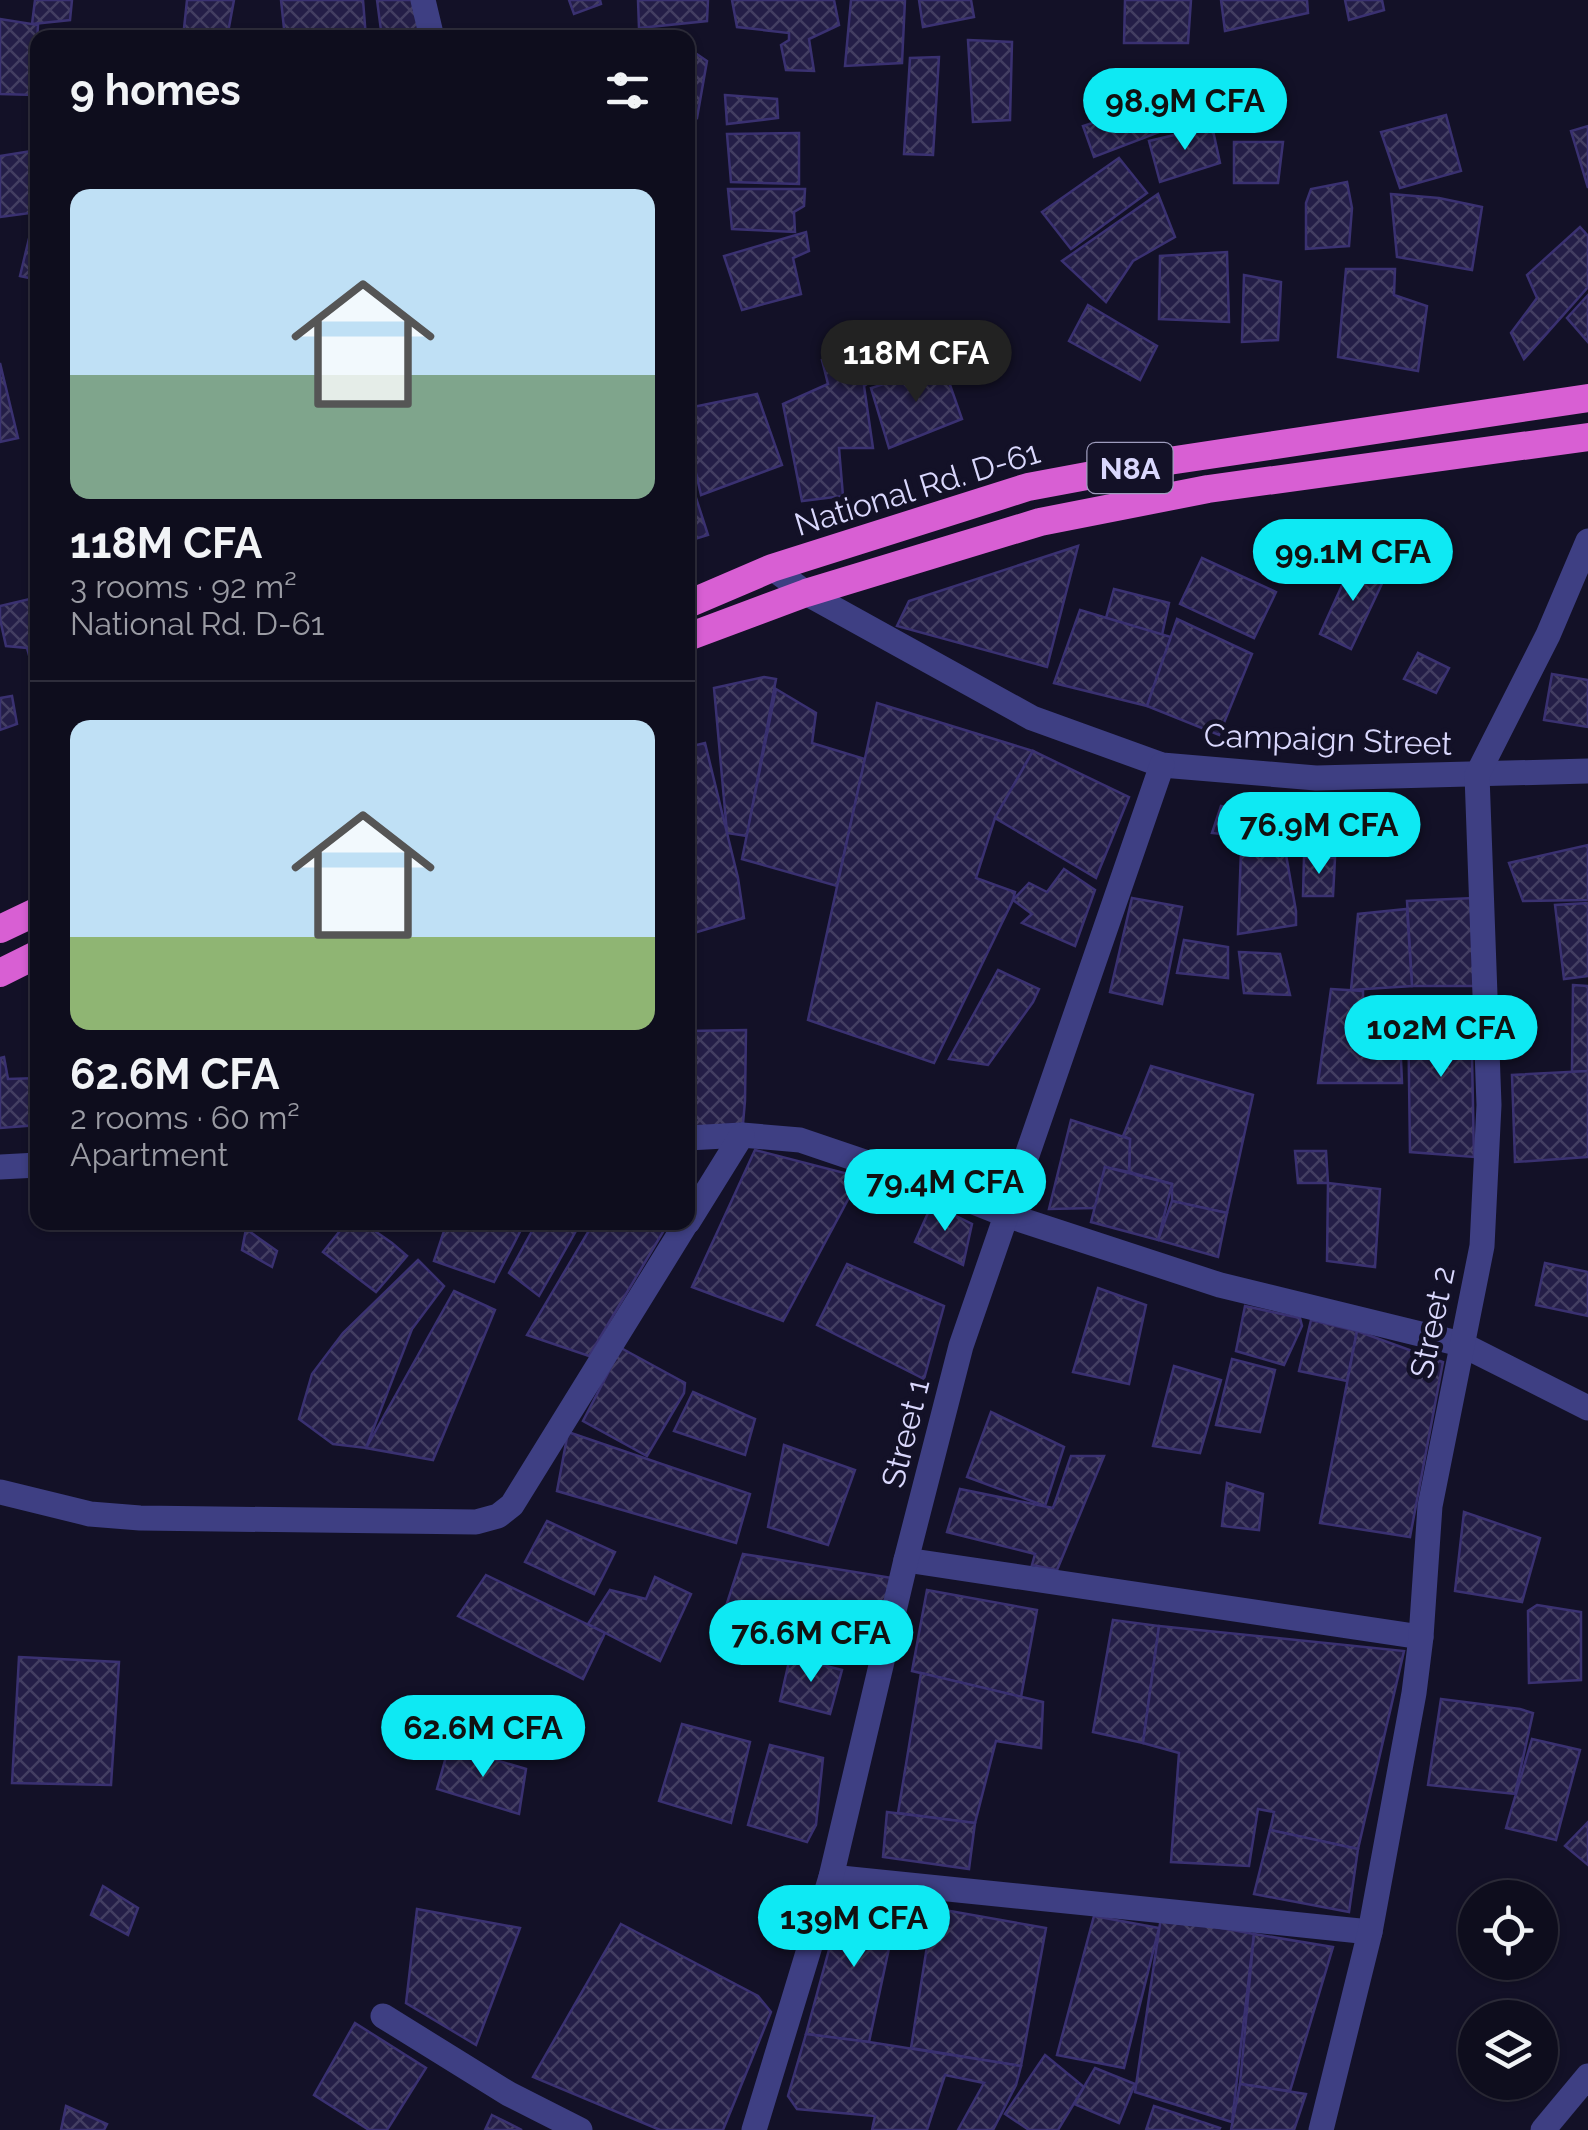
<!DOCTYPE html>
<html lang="en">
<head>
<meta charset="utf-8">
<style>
	:root { --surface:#0e0d1d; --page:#1c1b2a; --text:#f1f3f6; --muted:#9b9ca4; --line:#2e2d3b; --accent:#0ee9f3 }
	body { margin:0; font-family:Raleway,sans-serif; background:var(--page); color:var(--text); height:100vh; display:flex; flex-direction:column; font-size:38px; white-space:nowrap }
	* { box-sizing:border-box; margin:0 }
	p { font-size:32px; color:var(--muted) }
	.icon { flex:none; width:55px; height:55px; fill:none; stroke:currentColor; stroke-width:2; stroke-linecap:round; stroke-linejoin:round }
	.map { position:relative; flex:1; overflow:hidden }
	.side { position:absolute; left:30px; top:30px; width:665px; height:1200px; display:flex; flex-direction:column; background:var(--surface); border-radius:20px; box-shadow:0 2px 8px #0004,0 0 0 2px var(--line) }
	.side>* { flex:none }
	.controls { position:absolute; left:1458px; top:1880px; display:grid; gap:20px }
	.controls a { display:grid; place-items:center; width:100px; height:100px; border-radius:50%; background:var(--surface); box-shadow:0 2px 8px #0004,0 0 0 2px var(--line); font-size:50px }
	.price { position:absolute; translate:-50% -85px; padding:0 22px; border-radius:35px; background:var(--accent); color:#111; font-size:32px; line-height:65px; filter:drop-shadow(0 2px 5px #0008) }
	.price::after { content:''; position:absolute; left:50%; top:60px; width:30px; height:22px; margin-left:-15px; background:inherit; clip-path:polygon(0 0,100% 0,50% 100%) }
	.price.active { background:#222; color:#fff }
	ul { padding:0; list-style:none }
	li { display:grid; align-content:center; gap:20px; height:530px; padding:0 40px }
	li+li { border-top:2px solid var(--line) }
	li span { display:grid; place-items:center; height:310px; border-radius:20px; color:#555 }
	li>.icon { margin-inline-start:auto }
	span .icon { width:180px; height:180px; fill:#fffc; stroke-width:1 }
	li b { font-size:42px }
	h2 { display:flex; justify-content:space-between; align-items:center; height:120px; padding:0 40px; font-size:42px }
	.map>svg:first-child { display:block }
	.building { fill:url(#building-cross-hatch); stroke:#3a3171; stroke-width:2.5 }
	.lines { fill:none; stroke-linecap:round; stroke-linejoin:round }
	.minor { stroke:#3e3f83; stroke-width:25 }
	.tertiary { stroke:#3e3f83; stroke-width:25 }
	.trunk { stroke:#d85fd3; stroke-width:28 }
	.labels { text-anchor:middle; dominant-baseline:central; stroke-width:9; stroke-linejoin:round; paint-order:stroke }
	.shield { fill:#131127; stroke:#9e9cbd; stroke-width:2.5 }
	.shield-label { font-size:30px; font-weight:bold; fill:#dad8fd }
	.street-label { font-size:32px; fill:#dad8fd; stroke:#131127 }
</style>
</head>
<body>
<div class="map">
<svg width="1588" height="2130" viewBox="0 0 1588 2130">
	<defs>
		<pattern id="building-cross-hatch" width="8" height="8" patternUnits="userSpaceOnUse" patternTransform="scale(2.5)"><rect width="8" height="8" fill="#241e47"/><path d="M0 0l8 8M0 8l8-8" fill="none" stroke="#433e62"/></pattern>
	</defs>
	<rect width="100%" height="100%" fill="#131127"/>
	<g class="building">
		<polygon points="35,0 72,0 70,20 32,24"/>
		<polygon points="187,0 234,0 227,38 183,38"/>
		<polygon points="281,0 363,0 366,38 285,38"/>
		<polygon points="377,0 414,0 421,38 382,38"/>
		<polygon points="569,0 600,0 601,4 574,14"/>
		<polygon points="638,0 708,0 707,21 639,28"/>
		<polygon points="732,0 834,0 839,25 809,39 814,71 786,70 781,45 789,40 789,33 737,27"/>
		<polygon points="851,0 905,0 902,63 845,66"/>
		<polygon points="919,0 971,0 974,17 923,27"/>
		<polygon points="1125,0 1191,0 1188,43 1124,43"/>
		<polygon points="1221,0 1307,0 1308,13 1225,31"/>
		<polygon points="1345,0 1382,0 1384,10 1349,20"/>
		<polygon points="0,19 38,25 34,95 0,94"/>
		<polygon points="968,40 1012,42 1010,120 973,122"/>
		<polygon points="688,48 707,61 697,118 688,116"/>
		<polygon points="939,57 933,155 904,154 910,58"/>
		<polygon points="1211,84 1217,110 1094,157 1083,126"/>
		<polygon points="725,95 777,99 778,118 727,124"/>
		<polygon points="1446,115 1461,171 1400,188 1381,132"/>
		<polygon points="1212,126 1220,163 1160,182 1149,141"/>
		<polygon points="1588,126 1588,188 1571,131"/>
		<polygon points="799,133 799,184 731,182 727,134"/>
		<polygon points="1234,142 1283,142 1278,183 1234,183"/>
		<polygon points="38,150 38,212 0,217 0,156"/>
		<polygon points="1119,158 1147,193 1071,249 1042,212"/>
		<polygon points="1347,182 1352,208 1349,246 1306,249 1306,203 1311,189"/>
		<polygon points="728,189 805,189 804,206 794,212 795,232 732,229"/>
		<polygon points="1158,194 1175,237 1133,261 1106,302 1062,261"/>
		<polygon points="1391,194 1439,198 1482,207 1472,270 1397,257"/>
		<polygon points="32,226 38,226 38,280 20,276"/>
		<polygon points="1580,227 1588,236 1588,287 1524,359 1511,333 1537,298 1527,275"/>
		<polygon points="806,232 809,251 793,258 801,294 742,310 724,256"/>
		<polygon points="1227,252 1229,322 1159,319 1160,256"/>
		<polygon points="1346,269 1395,269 1394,295 1427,306 1418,371 1338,357"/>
		<polygon points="1244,275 1281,282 1278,340 1242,342"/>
		<polygon points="1588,295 1588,342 1567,318"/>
		<polygon points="1088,305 1157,346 1140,380 1069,341"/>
		<polygon points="912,327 920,348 864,386 873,448 839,448 843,496 802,501 783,404 828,384 822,360"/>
		<polygon points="0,363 18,438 0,442"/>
		<polygon points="943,365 962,419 889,448 871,388"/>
		<polygon points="757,394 782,465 701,495 688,438 688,408"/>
		<polygon points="688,473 708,535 688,541"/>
		<polygon points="1078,546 1047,667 897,626 909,601"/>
		<polygon points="1202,558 1276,592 1254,638 1180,604"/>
		<polygon points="1354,559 1386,575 1351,649 1320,634"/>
		<polygon points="1114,589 1169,603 1162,635 1106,618"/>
		<polygon points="38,597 38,688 27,648 6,646 0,619 0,606"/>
		<polygon points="1080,610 1171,637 1147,706 1054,683"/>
		<polygon points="1177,619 1252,654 1219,735 1147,706"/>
		<polygon points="1418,653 1449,668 1436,693 1404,679"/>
		<polygon points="1552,674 1588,680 1588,727 1544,720"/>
		<polygon points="764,677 776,679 747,836 727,833 714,688"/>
		<polygon points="776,689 816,713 812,743 865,759 837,886 742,859"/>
		<polygon points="12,696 17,724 0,730 0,698"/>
		<polygon points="877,703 1033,751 995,818 976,878 1015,892 1013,900 934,1063 808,1020"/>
		<polygon points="705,743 738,878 744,918 694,933 688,912 688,747"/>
		<polygon points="1033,751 1129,797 1096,878 995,818"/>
		<polygon points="1221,806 1261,816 1259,838 1212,833"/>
		<polygon points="1360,814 1367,845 1341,853 1336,820"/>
		<polygon points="1588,845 1588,900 1523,901 1509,863"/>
		<polygon points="1285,849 1296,911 1296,925 1238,934 1241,850"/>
		<polygon points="1304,857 1335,858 1333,896 1303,896"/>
		<polygon points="1064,869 1095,890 1075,946 1022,923 1032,914 1013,900 1029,883 1047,892"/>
		<polygon points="1132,898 1182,907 1162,1004 1110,992"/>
		<polygon points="1473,898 1476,986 1412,986 1407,901"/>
		<polygon points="1588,903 1588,976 1564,979 1555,905"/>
		<polygon points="1407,909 1412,986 1351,990 1358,914"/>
		<polygon points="1184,940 1228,947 1228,978 1177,973"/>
		<polygon points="1239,952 1280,954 1290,995 1244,993"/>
		<polygon points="998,970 1039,989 1033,1002 988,1065 949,1059"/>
		<polygon points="1573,985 1588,986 1588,1071 1572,1072"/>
		<polygon points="1331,989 1363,991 1363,1010 1399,1014 1402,1083 1318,1083"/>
		<polygon points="1408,1004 1471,1006 1474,1157 1410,1152"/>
		<polygon points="746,1030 745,1101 742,1135 688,1138 688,1031"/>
		<polygon points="4,1057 8,1079 38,1078 38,1125 0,1128 0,1058"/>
		<polygon points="1151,1066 1253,1095 1227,1213 1172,1201 1172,1184 1129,1172 1130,1139 1123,1136"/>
		<polygon points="1588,1071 1588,1157 1515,1162 1512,1075"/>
		<polygon points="1071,1120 1130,1139 1129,1172 1105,1167 1095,1208 1049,1209"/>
		<polygon points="755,1150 860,1177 783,1321 692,1287"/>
		<polygon points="1295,1151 1326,1151 1328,1183 1298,1183"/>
		<polygon points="1105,1167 1172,1184 1158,1240 1091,1222"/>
		<polygon points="1328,1183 1380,1189 1375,1267 1327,1261"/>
		<polygon points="1172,1201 1227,1213 1218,1257 1158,1240"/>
		<polygon points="932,1204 972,1224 963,1265 915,1242"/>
		<polygon points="347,1222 362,1222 392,1243 407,1256 376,1292 323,1252"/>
		<polygon points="447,1222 525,1222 494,1282 434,1261"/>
		<polygon points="537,1222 581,1222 539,1296 509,1273"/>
		<polygon points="594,1222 669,1222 589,1356 527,1335"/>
		<polygon points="246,1229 277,1251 272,1267 242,1250"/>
		<polygon points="418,1260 444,1286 412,1329 366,1448 333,1444 299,1419 312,1374 343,1333"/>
		<polygon points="1545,1263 1588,1272 1588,1316 1536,1305"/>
		<polygon points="847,1264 944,1306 924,1379 817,1325"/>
		<polygon points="1098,1288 1146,1305 1129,1384 1073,1372"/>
		<polygon points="454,1291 495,1310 433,1460 366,1448"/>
		<polygon points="1245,1306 1300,1318 1302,1326 1284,1365 1236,1351"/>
		<polygon points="1311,1320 1357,1331 1347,1381 1299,1371"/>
		<polygon points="1357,1331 1443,1362 1410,1537 1320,1523"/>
		<polygon points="621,1348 685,1383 684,1393 647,1456 583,1421"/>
		<polygon points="1232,1359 1275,1370 1260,1432 1216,1425"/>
		<polygon points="1174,1366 1221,1380 1200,1453 1153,1446"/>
		<polygon points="693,1392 755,1419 745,1455 674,1431"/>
		<polygon points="991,1412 1064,1447 1045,1506 967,1477"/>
		<polygon points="568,1432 750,1494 736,1543 557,1491"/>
		<polygon points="784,1445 855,1470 828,1545 768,1527"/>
		<polygon points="1071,1456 1104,1456 1057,1570 1032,1565 1035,1554 947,1532 960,1489 1053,1508"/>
		<polygon points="1227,1483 1263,1494 1259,1530 1222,1526"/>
		<polygon points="1464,1512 1540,1538 1522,1602 1455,1591"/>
		<polygon points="547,1521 615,1552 594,1594 525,1562"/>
		<polygon points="743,1554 892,1578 871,1642 804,1619 795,1648 716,1637"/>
		<polygon points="486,1575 605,1633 583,1679 458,1616"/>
		<polygon points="655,1577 691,1594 660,1661 588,1624 610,1590 646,1599"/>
		<polygon points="927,1590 1037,1610 1021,1697 912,1671"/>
		<polygon points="1537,1605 1581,1612 1581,1680 1529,1683 1528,1611"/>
		<polygon points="1113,1620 1159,1626 1143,1743 1093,1732"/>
		<polygon points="1159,1626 1404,1651 1358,1849 1270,1830 1274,1812 1258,1809 1249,1866 1171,1862 1179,1753 1143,1743"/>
		<polygon points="19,1657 119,1662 111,1785 12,1783"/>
		<polygon points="790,1657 842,1670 830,1714 780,1701"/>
		<polygon points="921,1673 1043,1702 1041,1748 996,1741 975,1823 898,1813"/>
		<polygon points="1441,1699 1520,1709 1533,1713 1515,1794 1428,1785"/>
		<polygon points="682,1724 750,1742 731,1823 659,1801"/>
		<polygon points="1532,1739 1580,1750 1556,1840 1506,1828"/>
		<polygon points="770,1745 823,1758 816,1825 807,1842 748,1825"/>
		<polygon points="449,1746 526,1769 519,1814 437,1789"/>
		<polygon points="887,1812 975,1823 969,1869 883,1857"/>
		<polygon points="1588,1822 1588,1865 1565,1846"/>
		<polygon points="1270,1830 1358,1849 1349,1912 1254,1894"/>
		<polygon points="103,1886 138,1908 128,1935 91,1915"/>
		<polygon points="845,1891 898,1906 869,2042 806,2034"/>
		<polygon points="933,1908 1046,1928 1021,2066 911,2048"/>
		<polygon points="417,1909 520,1928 476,2045 406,2003"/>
		<polygon points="1094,1916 1159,1928 1124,2068 1057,2055"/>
		<polygon points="1161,1917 1254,1934 1232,2122 1135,2092"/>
		<polygon points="621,1924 758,1996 771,2012 723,2130 660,2130 533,2077"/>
		<polygon points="1254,1934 1333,1947 1290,2091 1240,2084"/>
		<polygon points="355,2023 426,2068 387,2130 369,2130 314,2095"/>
		<polygon points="806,2034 869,2042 1021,2066 1016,2085 993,2130 958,2130 984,2083 945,2075 927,2130 872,2130 875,2116 797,2109 788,2096"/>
		<polygon points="1045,2055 1084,2087 1058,2130 1029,2130 1005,2114"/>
		<polygon points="1095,2068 1135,2084 1119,2123 1074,2104"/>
		<polygon points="1240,2084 1306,2094 1294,2130 1231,2130"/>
		<polygon points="66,2106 107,2124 104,2130 61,2130"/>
		<polygon points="1154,2106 1220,2128 1219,2130 1146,2130"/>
		<polygon points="492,2115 522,2130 485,2130"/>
	</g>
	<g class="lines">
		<g class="minor">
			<polyline points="772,568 806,593 1032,718 1162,765 1316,778 1588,771"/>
			<polyline points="688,1138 742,1135 800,1140 918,1180 1006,1215 1220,1285 1461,1344 1588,1408"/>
			<polyline points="0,1167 38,1165"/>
			<polyline points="688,1222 742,1135"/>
			<polyline points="0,1492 90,1514 140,1518 476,1522 498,1516 512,1505 687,1222"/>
			<polyline points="906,1560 1421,1637"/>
			<polyline points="831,1877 1370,1932"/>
			<polyline points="383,2016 509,2094 580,2130"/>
			<polyline points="754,2130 831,1877 906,1560 961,1346 1162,765"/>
			<polyline points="1321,2130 1370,1932 1414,1693 1421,1637 1430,1506 1482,1246 1489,1105 1477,775 1548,635 1588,541"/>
			<polyline points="1543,2130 1588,2076"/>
		</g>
		<polyline class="tertiary" points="423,0 432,38"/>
		<g class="trunk">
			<polyline points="688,604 772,568 1028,487 1162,462 1588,398"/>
			<polyline points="688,637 806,593 1040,522 1208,489 1588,437"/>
			<polyline points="0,929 38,911"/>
			<polyline points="0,973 38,954"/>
		</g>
	</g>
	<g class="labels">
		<rect class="shield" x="1087.5" y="443" width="85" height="50" rx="8"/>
		<g class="shield-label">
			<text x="1130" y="468">N8A</text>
		</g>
		<g class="street-label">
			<text transform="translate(917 488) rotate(-17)">National Rd. D-61</text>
			<text transform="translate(1328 739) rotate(2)">Campaign Street</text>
			<text transform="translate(1432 1322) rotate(-78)">Street 2</text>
			<text transform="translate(905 1433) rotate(-76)">Street 1</text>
		</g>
	</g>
</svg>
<div class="controls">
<a><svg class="icon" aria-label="locate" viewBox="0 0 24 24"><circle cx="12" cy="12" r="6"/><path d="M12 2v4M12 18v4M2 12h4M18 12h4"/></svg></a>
<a><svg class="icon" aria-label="layers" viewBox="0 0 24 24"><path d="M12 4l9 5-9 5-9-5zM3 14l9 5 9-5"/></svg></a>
</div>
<b class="price" style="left:1185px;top:153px">98.9M CFA</b>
<b class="price active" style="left:916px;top:405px">118M CFA</b>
<b class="price" style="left:1353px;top:604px">99.1M CFA</b>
<b class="price" style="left:1319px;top:877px">76.9M CFA</b>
<b class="price" style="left:1441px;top:1080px">102M CFA</b>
<b class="price" style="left:945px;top:1234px">79.4M CFA</b>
<b class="price" style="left:811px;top:1685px">76.6M CFA</b>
<b class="price" style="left:483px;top:1780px">62.6M CFA</b>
<b class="price" style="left:854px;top:1970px">139M CFA</b>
<section class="side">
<h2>9 homes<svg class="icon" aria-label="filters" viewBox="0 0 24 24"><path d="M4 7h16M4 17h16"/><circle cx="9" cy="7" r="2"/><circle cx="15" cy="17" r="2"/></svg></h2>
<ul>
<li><span style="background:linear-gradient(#bfe0f5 60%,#7fa58c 0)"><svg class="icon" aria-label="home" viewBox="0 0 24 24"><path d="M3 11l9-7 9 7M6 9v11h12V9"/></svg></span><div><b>118M CFA</b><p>3 rooms · 92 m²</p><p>National Rd. D-61</p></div></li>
<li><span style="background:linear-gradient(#bfe0f5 70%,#8fb573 0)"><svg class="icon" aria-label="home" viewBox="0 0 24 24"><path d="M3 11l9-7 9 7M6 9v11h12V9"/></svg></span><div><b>62.6M CFA</b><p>2 rooms · 60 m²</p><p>Apartment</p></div></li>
</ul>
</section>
</div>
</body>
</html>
